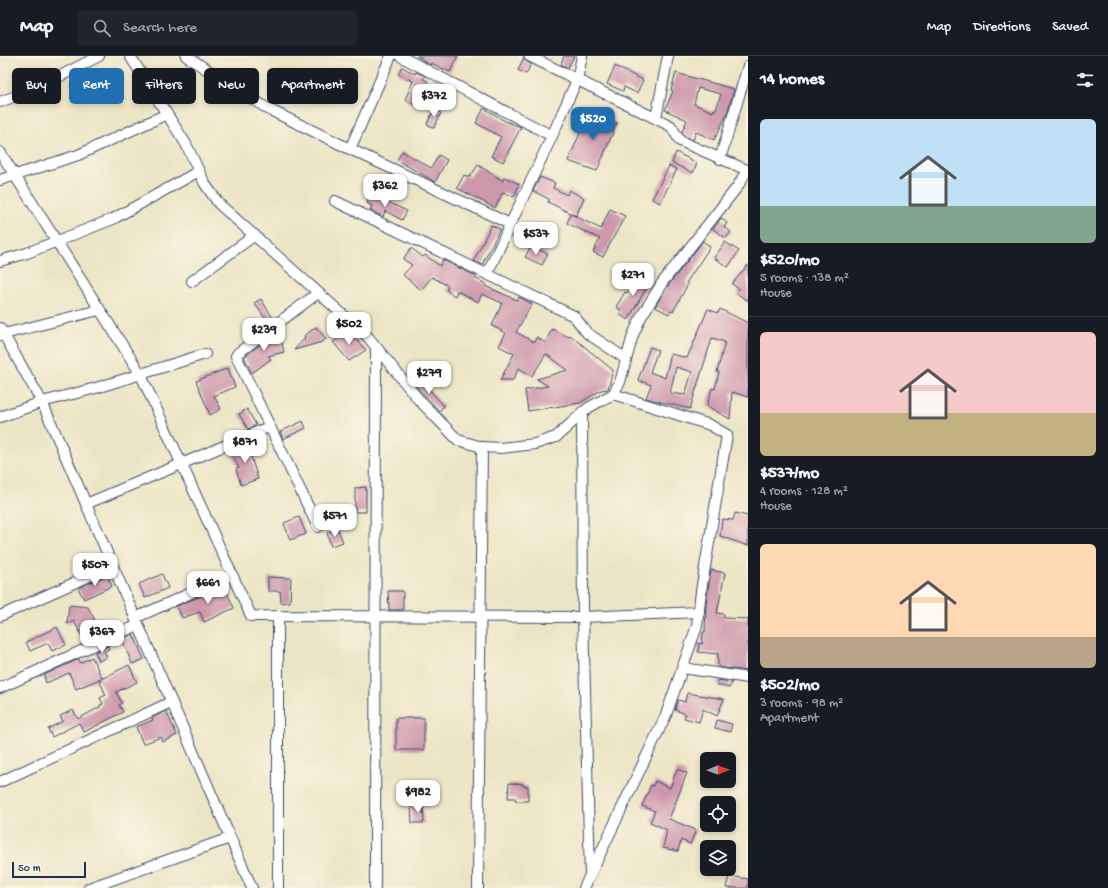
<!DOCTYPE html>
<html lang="en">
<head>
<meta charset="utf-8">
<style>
	:root { --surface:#171b24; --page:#20242c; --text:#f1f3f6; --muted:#9ea1a6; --line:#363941; --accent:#1f6fb2 }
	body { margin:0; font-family:"Gochi Hand",sans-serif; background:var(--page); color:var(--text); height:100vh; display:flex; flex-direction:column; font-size:15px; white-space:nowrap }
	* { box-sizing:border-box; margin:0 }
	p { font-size:13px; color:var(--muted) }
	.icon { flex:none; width:22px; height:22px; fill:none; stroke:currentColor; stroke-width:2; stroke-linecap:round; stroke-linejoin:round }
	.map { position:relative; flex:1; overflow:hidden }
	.drawer { display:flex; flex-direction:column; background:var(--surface); width:360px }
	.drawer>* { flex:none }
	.top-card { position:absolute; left:12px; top:12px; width:380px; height:36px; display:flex; gap:8px }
	.needle { width:26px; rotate:89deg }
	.fabs { position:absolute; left:700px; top:696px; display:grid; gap:8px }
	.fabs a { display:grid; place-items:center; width:36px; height:36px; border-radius:6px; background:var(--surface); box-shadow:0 2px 6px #0003; font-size:20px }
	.scale { position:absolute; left:12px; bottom:10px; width:74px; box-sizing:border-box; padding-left:4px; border:2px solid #1b2f5e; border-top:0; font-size:11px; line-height:14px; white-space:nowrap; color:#1b2f5e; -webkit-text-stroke:3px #fcf5e5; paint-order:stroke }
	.price { position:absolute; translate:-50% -34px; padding:0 9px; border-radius:8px; background:#fff; color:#222; font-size:13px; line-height:26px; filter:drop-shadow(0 1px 2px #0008) }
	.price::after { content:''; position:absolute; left:50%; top:24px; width:12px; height:9px; margin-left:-6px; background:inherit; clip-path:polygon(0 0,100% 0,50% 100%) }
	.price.on { background:var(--accent); color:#fff }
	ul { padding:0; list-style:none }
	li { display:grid; align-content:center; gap:8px; height:212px; padding:0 12px }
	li+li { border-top:1px solid var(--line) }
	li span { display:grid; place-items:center; height:124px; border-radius:6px; color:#555 }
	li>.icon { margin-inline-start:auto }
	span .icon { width:72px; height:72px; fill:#fffc; stroke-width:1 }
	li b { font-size:17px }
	h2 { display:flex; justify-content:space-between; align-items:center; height:48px; padding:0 12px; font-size:17px }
	.tag { padding:0 14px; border-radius:6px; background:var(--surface); box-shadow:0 2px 6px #0003; font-size:14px; line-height:36px }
	.tag.on { background:var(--accent); color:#fff }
	header { display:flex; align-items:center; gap:24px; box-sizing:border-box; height:56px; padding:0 20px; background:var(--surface); border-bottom:1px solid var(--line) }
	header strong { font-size:19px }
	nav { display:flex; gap:22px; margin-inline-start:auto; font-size:14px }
	.search { width:280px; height:36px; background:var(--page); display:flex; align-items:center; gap:10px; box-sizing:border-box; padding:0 14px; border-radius:6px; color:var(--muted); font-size:15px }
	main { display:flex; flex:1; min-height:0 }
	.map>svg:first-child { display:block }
	.building { fill:#ce98ac; fill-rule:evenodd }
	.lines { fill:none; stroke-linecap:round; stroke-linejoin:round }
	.minor-casing { stroke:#3a4a6d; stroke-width:12 }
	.minor { stroke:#fff; stroke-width:10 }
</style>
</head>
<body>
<header>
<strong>Map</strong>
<div class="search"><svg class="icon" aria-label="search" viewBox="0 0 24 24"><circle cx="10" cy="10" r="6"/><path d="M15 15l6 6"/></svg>Search here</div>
<nav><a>Map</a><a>Directions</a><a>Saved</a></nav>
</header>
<main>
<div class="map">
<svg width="748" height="832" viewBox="0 0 748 832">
	<rect width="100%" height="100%" fill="#fcf5e5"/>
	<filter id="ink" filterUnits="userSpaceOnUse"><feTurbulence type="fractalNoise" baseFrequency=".025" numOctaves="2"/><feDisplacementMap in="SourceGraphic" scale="8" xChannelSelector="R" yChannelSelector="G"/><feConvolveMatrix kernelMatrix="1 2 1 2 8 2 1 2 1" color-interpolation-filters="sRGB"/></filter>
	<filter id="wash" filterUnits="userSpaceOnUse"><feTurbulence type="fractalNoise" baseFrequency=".012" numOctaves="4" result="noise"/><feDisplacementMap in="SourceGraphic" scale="16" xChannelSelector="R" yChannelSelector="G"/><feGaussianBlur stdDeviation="0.9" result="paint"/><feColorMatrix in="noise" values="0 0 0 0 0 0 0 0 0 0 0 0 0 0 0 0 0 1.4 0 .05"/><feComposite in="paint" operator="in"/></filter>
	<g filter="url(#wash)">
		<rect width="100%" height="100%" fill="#ece5c5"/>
		<g id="blocks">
			<g class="building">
				<polygon points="417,0 458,0 450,16 431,7 430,9"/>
				<polygon points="564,0 574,0 568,12 561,8"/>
				<polygon points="523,3 531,8 526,18 518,14"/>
				<polygon points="615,10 643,24 637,37 624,31 623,35 607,28"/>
				<polygon points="402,11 415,18 416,16 425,20 423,23 428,25 424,31 423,31 415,49 405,44 413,25 398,18"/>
				<path d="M 676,17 L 734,33 L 727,58 L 714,84 L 696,76 L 693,84 L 684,80 L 682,76 L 687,64 L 665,54 L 673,35 L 671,34 ZM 698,32 L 721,38 L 716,54 L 714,53 L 713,56 L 694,48 Z"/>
				<polygon points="484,52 505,65 521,71 503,106 491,100 501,81 476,67"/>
				<polygon points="434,53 441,57 434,72 427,68"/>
				<polygon points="602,54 610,58 608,63 617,67 597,115 568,105 589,56 599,61"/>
				<polygon points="402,95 431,112 439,99 447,104 435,126 397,104"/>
				<polygon points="676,96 697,107 693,117 672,107"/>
				<polygon points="478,109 503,125 504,121 519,128 514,141 503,136 495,152 457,132 464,119 470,121"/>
				<polygon points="669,110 677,113 660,147 652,143"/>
				<polygon points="540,121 555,127 553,132 567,139 569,134 584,142 576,160 548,146 549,143 533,135"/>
				<polygon points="371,138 407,155 402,164 385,155 383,161 370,154 372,150 367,147"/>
				<polygon points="610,153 625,160 603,201 593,196 600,183 567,167 571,158 601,173"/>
				<polygon points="721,162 727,167 724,171 731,176 726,182 713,173"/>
				<polygon points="491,169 500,173 482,209 474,205"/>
				<polygon points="703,185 710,191 686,227 688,228 673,256 671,255 669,258 655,251 667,231"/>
				<polygon points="725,186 739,195 728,211 714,202"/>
				<polygon points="531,190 548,198 542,209 525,201"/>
				<polygon points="411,192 423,201 425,199 440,210 443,204 476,220 475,222 486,228 485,230 517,244 519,241 532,248 516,276 534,286 537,281 545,287 552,273 569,281 570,279 613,314 608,333 601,334 580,347 528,355 525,334 548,330 537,323 568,314 546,298 532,320 519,312 513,324 500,324 514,298 499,290 506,277 492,270 502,247 482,238 478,246 457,235 455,240 446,234 448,230 432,221 421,234 403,219 412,209 403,203"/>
				<polygon points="748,209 748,245 736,237 739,233 732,228"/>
				<polygon points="640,218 651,224 628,264 619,258 621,254 616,251 625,236 627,237 636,226"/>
				<polygon points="261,243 273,262 268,266 254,247"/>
				<path d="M 708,253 L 718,257 L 720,253 L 748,267 L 748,341 L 732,336 L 730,363 L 707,350 L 712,332 L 715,333 L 719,316 L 717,316 L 725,286 L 712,282 L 690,353 L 646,342 L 651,329 L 638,324 L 650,291 L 658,294 L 650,316 L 665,322 L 671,298 L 687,302 ZM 676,311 L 692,316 L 685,339 L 670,337 Z"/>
				<polygon points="316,271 326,283 322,286 294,294 305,282 304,280"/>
				<polygon points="276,276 279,276 284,296 268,300 271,303 252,317 244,301"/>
				<polygon points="348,276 366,294 349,305 333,286"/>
				<polygon points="228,312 235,331 214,340 221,353 210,359 196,325"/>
				<polygon points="420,323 444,350 439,355 414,328"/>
				<polygon points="247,353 256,369 248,373 239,358"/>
				<polygon points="303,365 306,372 283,383 280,376"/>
				<polygon points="247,387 254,400 251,401 258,423 241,429 236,413 239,412 230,394"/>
				<polygon points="366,431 366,456 355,456 355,432"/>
				<polygon points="735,457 748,460 748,490 720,480 722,463 733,464"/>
				<polygon points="299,461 306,478 290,484 284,467"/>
				<polygon points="338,473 343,486 331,490 327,477"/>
				<polygon points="711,514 725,517 717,557 724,558 724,562 748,563 748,615 718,611 718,598 698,596 699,587 702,588 703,576 705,576 706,547"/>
				<polygon points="162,518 168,532 145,542 139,528"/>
				<polygon points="107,519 112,530 84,543 78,532"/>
				<polygon points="268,521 291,522 290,546 281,547 280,535 268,535"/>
				<polygon points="224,530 234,552 204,566 200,556 182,562 177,550"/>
				<polygon points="388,535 403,535 403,554 389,554"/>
				<polygon points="69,549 88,551 102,578 85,586 74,565 67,568"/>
				<polygon points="57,571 66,589 52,595 48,587 30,595 26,586"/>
				<polygon points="133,578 144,603 132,608 122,583"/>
				<polygon points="108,590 109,593 104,595 107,601 99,605 95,596"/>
				<polygon points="92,601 102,622 76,633 69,617 46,627 44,619 79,603 80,607"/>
				<polygon points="129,609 137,626 116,636 122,647 119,649 123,656 84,676 79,667 52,681 48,673 63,665 60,660 73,654 78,663 100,651 100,649 103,648 100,642 106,639 99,624"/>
				<polygon points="717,624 732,626 729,632 717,629"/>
				<polygon points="687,637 724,643 717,660 703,653 699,666 684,662 686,658 675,654 678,644 685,646"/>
				<polygon points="166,655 177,679 163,686 161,681 143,688 136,671 153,664 152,662"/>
				<rect x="396" y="662" width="28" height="32"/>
				<polygon points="717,664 732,668 730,676 715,672"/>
				<polygon points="677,713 687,717 669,763 696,774 690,788 681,784 678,795 663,792 667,774 650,766 655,755 642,750 651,729 653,730 655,725 670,732"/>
				<polygon points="509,727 523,728 523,730 528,730 528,745 516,745 515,742 508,742"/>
				<polygon points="423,749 424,767 412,767 411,750"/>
				<polygon points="729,820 748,823 748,832 726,832"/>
			</g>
		</g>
	</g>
	<g filter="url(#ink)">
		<use href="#blocks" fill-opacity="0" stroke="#3a4a6d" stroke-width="1"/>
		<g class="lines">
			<g class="minor-casing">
				<g id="minor">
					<polyline points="130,0 186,88 205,128 219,148 368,281 419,344 458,384 482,391 501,392 535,388 556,381 588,352 613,338 620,326 633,279 641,261 662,227 727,144 738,130 747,114 748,114"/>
					<polyline points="186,0 268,53 350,93 510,168"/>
					<polyline points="400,0 552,80"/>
					<polyline points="529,0 671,70 680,85 747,114"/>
					<polyline points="0,46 39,31 99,0"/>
					<polyline points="656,62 668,0"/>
					<polyline points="350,93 391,0"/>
					<polyline points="0,96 140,317 251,560 583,561 699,556"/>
					<polyline points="720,103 748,10"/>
					<polyline points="0,124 78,99 167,58"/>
					<polyline points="335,145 574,260 587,277 626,303"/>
					<polyline points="0,205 27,197 113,163 199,115"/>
					<polyline points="487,218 552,80 577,24 582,0"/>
					<polyline points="192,225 255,179"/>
					<polyline points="318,237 238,297 236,300 318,471"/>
					<polyline points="0,272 42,346 252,832"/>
					<polyline points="0,279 99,254"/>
					<polyline points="582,356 583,561 590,819"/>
					<polyline points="0,361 42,346 96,332 205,298"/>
					<polyline points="86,448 269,371"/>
					<polyline points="0,560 112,510"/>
					<polyline points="278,560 278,832"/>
					<polyline points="135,562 231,519"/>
					<polyline points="683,612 748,622"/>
					<polyline points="0,632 138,569"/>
					<polyline points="0,726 171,646"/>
					<polyline points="89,832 230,782"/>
					<polyline points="375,832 376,292"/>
					<polyline points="478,832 482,391"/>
					<polyline points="584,832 666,659 697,570 701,535 727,379 710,369 613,338"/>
				</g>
			</g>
			<use href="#minor" class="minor"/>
		</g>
	</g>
</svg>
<div class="fabs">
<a><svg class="needle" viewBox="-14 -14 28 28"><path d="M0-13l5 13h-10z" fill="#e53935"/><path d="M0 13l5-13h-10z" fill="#9ea1a6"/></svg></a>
<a><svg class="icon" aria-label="locate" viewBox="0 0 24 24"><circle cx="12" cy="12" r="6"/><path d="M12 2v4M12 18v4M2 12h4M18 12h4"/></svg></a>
<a><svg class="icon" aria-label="layers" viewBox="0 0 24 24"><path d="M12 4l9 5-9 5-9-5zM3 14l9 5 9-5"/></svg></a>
</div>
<div class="scale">50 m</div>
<b class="price" style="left:434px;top:62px">$372</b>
<b class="price on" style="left:593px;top:85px">$520</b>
<b class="price" style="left:385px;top:152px">$362</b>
<b class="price" style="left:536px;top:200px">$537</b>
<b class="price" style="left:633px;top:241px">$271</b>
<b class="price" style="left:349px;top:290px">$502</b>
<b class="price" style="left:264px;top:296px">$239</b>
<b class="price" style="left:429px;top:339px">$279</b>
<b class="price" style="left:245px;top:408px">$871</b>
<b class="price" style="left:335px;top:482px">$571</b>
<b class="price" style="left:95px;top:531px">$507</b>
<b class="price" style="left:208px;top:549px">$661</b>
<b class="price" style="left:102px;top:598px">$367</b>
<b class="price" style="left:418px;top:758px">$982</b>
<div class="top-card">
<a class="tag">Buy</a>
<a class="tag on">Rent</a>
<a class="tag">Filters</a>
<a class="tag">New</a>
<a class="tag">Apartment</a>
</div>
</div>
<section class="drawer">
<h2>14 homes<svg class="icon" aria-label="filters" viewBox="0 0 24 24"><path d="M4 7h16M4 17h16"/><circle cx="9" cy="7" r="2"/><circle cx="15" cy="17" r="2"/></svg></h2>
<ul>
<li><span style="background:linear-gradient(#bfe0f5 70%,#7fa58c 0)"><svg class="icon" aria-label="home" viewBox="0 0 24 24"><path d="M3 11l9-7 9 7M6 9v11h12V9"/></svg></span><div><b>$520/mo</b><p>5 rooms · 138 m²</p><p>House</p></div></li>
<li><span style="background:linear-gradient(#f6c9c9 65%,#c2b280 0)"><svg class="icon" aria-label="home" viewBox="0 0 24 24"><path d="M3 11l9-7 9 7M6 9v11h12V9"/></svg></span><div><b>$537/mo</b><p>4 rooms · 128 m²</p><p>House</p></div></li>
<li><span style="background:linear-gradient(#ffd9b3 75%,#b9a48a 0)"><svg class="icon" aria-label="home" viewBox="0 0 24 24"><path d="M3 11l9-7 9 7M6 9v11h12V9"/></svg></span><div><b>$502/mo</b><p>3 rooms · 98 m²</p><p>Apartment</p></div></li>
</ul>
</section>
</main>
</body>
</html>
